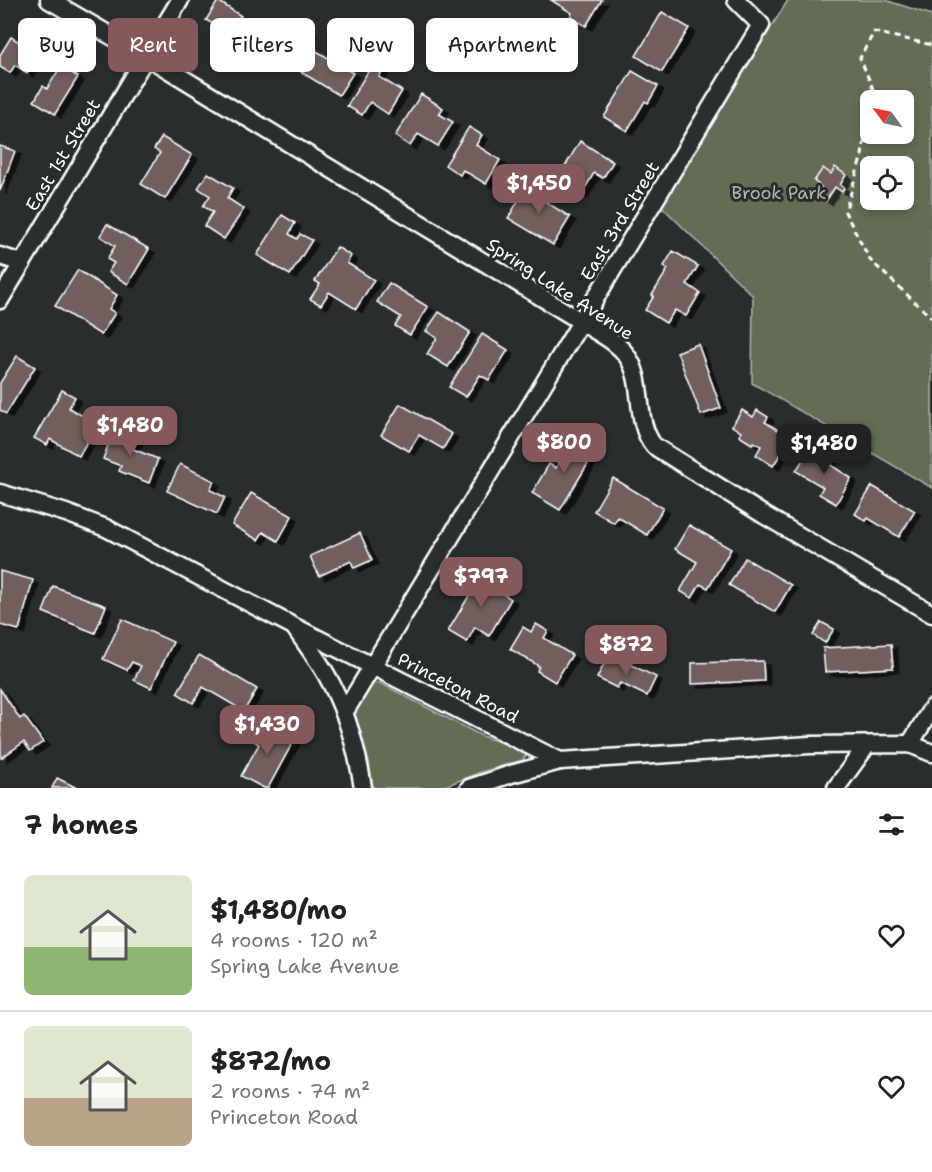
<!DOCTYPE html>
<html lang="en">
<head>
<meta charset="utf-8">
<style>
	:root { --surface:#fff; --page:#f6f6f6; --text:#222; --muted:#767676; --line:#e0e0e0; --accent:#85585c }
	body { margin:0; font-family:"Shantell Sans",sans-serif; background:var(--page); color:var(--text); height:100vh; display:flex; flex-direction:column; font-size:22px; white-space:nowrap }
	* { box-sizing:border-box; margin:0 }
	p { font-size:20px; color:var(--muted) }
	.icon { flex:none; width:33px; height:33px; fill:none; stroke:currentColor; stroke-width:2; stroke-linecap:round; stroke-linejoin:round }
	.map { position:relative; height:788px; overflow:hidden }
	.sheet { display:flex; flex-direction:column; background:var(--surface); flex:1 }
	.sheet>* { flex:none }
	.guide { position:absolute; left:18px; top:18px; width:600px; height:54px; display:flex; gap:12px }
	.needle { width:39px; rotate:303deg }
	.fabs { position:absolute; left:860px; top:90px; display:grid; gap:12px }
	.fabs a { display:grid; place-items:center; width:54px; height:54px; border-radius:9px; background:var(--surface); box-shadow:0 3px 9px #0003; font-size:30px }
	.price { position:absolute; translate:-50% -51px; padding:0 14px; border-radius:12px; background:var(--accent); color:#fff; font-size:20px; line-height:39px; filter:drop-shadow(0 2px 3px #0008) }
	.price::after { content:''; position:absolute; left:50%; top:36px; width:18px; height:14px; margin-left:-9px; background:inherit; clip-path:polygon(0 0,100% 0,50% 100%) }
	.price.current { background:#222; color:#fff }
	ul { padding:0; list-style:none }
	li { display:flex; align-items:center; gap:18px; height:150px; padding:0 24px }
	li+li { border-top:2px solid var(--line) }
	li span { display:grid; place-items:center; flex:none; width:168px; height:120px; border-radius:9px; color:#555 }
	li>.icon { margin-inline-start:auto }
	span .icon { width:72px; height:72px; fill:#fffc; stroke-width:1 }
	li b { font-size:26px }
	h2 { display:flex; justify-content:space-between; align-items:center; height:72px; padding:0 24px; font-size:26px }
	.chip { padding:0 21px; border-radius:9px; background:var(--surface); box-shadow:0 3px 9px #0003; font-size:21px; line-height:54px }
	.chip.current { background:var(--accent); color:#fff }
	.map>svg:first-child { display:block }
	.green { fill:#636d54; stroke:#b1b6aa; stroke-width:1.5; fill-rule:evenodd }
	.building { fill:#715f5d; stroke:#fff; stroke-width:1.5; filter:url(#shadow) }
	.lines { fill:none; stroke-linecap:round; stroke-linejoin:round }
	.street-casing { stroke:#fff; stroke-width:21 }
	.path { stroke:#fff; stroke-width:3; stroke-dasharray:6 4.5; stroke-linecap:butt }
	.street { stroke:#2a2d2e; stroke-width:16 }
	.labels { text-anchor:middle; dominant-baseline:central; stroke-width:6; stroke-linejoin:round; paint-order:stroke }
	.street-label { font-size:18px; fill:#fff; stroke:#2a2d2e }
	.park-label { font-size:18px; fill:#b1b6aa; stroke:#2a2d2e }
</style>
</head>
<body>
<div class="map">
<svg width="932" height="788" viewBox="0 0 932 788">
	<defs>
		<filter id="shadow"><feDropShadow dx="6" dy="4" stdDeviation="0" flood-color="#0009"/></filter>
	</defs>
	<rect width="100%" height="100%" fill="#2a2d2e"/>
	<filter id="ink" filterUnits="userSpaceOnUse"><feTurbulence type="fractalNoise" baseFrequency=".0167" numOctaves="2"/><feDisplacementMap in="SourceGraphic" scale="12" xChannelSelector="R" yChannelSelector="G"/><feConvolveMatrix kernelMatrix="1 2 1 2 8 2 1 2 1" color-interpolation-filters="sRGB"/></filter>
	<g filter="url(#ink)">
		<g class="green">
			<path d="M 788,0 L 885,0 L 932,15 L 932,488 L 752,383 L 753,296 L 661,206 ZM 870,100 L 903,100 L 903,134 L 870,134 ZM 870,166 L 903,166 L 903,200 L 870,200 Z"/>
			<polygon points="374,683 380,683 482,736 521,750 526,755 523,760 481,772 440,788 373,788 369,762 355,721 355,713 358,707 371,686"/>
		</g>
		<g class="building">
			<polygon points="551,0 602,0 586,26 570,17 572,13"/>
			<polygon points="218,1 241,16 230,34 206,20"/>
			<polygon points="662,12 689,28 662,72 636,56"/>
			<polygon points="262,18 287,34 294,23 311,33 291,66 275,56 273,60 263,54 267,47 250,37"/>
			<polygon points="11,37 39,54 27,73 15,65 10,73 0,67 0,55"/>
			<polygon points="315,50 353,73 339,95 301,72"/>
			<polygon points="378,55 388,61 379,77 402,91 388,114 370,102 362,115 347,106"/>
			<polygon points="61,66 78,77 55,114 34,101 43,86 47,89"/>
			<polygon points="632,71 658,86 648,103 645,101 627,131 604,117"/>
			<polygon points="421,94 443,108 439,114 453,122 438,146 418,134 410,146 395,136"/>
			<polygon points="469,127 482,135 476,145 500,160 486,184 463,170 460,175 445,165"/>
			<polygon points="162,137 192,155 165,199 141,184 160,153 154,149"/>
			<polygon points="580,141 613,162 603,178 594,173 581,195 557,180"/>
			<polygon points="0,146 15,151 0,191"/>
			<polygon points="835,167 846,175 840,185 844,188 842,192 835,187 826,201 816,195 821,187 814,181 823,168 831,174"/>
			<polygon points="208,173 233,188 227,198 244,209 224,239 204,226 213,212 203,206 210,196 198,188"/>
			<polygon points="530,181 543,189 538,197 570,217 553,245 508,218"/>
			<polygon points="282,215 295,223 289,234 297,239 300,234 312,240 290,275 257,255"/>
			<polygon points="107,224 149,249 128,284 108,272 114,263 107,259 115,246 100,236"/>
			<polygon points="337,247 351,256 347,263 374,280 356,309 329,292 321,305 310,299 320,284 315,281"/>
			<polygon points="673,251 698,266 687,284 700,293 686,316 675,310 666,323 645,310 654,296 652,295 668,269 664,266"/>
			<polygon points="78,270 117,295 109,309 115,313 101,335 55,306"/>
			<polygon points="389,283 428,307 410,335 395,326 401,317 377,302"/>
			<polygon points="439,312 470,332 448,367 427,354 437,338 426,331"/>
			<polygon points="482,334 508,350 489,380 480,375 466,397 449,387"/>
			<polygon points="698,344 721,408 701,415 677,352"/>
			<polygon points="17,356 35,367 6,414 0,410 0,383"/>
			<polygon points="62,390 75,397 69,408 97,424 79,456 50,439 47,445 34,438"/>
			<polygon points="400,404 452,434 443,449 419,435 409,451 381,435"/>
			<polygon points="742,410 753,417 757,410 768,417 765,422 791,438 773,466 756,455 761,446 754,442 752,444 739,436 741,432 732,426"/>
			<polygon points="114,429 138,438 133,449 158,459 149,483 119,471 121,466 103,459"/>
			<polygon points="568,436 595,452 560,510 532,493 549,464 556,468 561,459 559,458 565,449 562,447"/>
			<polygon points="811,446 832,459 829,464 851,478 836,504 819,494 823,487 796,471"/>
			<polygon points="180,464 214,481 210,490 225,497 217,514 167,491"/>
			<polygon points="613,478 663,508 647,535 618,517 614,523 594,511"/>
			<polygon points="872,486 915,511 899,537 868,518 866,521 855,514"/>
			<polygon points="251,493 292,516 278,541 263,532 258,540 232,525"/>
			<polygon points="689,525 731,549 708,588 700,584 692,598 680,591 697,562 675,549"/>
			<polygon points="360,533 372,560 354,568 351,561 319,576 310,556"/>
			<polygon points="745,558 791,585 775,612 729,585"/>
			<polygon points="485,569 505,581 499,591 511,599 489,636 475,627 467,642 448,631"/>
			<polygon points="0,571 33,580 19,630 0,625"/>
			<polygon points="53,586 106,606 95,633 43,612"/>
			<polygon points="122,619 173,642 151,688 134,680 141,666 132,662 127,670 103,659"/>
			<polygon points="821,622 834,629 825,643 813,635"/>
			<polygon points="536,624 548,631 544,638 572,655 555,682 537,671 539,666 510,649 523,627 531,632"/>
			<polygon points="891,644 893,668 825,672 823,648"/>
			<polygon points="609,654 656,677 647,696 620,683 617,688 597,678"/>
			<polygon points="199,655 257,689 244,711 203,687 193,703 177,693"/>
			<polygon points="763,661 764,681 692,684 692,663"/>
			<polygon points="0,689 20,719 24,716 43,742 30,751 24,742 1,758"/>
			<polygon points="262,722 294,740 268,788 264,788 241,776 259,744 252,740"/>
			<polygon points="57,778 77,788 52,788"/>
		</g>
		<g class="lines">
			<g class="street-casing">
				<g id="street">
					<path d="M 49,0 L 146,56 L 582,322 C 596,332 617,341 627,356 C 646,382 633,420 654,446 L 764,515 L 932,614"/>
					<polyline points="0,256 22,263"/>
					<polyline points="0,300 180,0"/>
					<polyline points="0,493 66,513 106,528 295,627 560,761 810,745 910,744 932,753"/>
					<path d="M 295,628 C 305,643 317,658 326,674 C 346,709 357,749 363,788"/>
					<polyline points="344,713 761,25 736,0"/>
					<polyline points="910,744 932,708"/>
					<polyline points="469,788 511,774 560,761"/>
					<polyline points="836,788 867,745"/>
				</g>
			</g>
			<g class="path">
				<polyline points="871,100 873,89 860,58 874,32 932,45"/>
				<polyline points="870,109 862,155 845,212 870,260 932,318"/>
			</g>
			<use href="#street" class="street"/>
		</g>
	</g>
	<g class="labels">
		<g class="street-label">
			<text transform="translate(63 155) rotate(-59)">East 1st Street</text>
			<text transform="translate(620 221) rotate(-59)">East 3rd Street</text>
			<text transform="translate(560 289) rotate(33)">Spring Lake Avenue</text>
			<text transform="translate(458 688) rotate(27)">Princeton Road</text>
		</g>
		<g class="park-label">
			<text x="779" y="193">Brook Park</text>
		</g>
	</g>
</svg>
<div class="fabs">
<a><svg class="needle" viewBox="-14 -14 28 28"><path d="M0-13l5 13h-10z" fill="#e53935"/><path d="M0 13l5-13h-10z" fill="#767676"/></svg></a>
<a><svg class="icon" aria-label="locate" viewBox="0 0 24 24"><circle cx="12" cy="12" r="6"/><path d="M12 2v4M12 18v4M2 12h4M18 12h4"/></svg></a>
</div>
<b class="price" style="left:539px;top:215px">$1,450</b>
<b class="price" style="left:130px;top:457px">$1,480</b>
<b class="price" style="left:564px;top:474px">$800</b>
<b class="price current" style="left:824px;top:475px">$1,480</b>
<b class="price" style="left:481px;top:608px">$797</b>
<b class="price" style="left:626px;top:676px">$872</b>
<b class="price" style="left:267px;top:756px">$1,430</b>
<div class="guide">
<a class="chip">Buy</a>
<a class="chip current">Rent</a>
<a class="chip">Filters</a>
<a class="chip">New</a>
<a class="chip">Apartment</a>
</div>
</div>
<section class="sheet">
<h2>7 homes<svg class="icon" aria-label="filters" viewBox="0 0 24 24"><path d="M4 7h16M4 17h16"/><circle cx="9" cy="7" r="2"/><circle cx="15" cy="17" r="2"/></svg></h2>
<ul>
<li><span style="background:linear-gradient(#dfe7d0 60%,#8fb573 0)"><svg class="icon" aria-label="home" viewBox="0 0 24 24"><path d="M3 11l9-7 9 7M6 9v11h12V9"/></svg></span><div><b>$1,480/mo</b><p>4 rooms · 120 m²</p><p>Spring Lake Avenue</p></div><svg class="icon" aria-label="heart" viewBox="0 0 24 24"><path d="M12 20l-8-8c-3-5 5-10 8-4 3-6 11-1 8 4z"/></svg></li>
<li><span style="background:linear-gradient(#dfe7d0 60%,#b9a48a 0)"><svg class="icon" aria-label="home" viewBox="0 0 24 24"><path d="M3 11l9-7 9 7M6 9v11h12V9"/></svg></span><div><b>$872/mo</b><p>2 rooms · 74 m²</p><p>Princeton Road</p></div><svg class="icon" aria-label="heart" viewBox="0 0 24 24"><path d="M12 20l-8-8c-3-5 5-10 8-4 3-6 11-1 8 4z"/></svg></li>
</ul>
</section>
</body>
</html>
